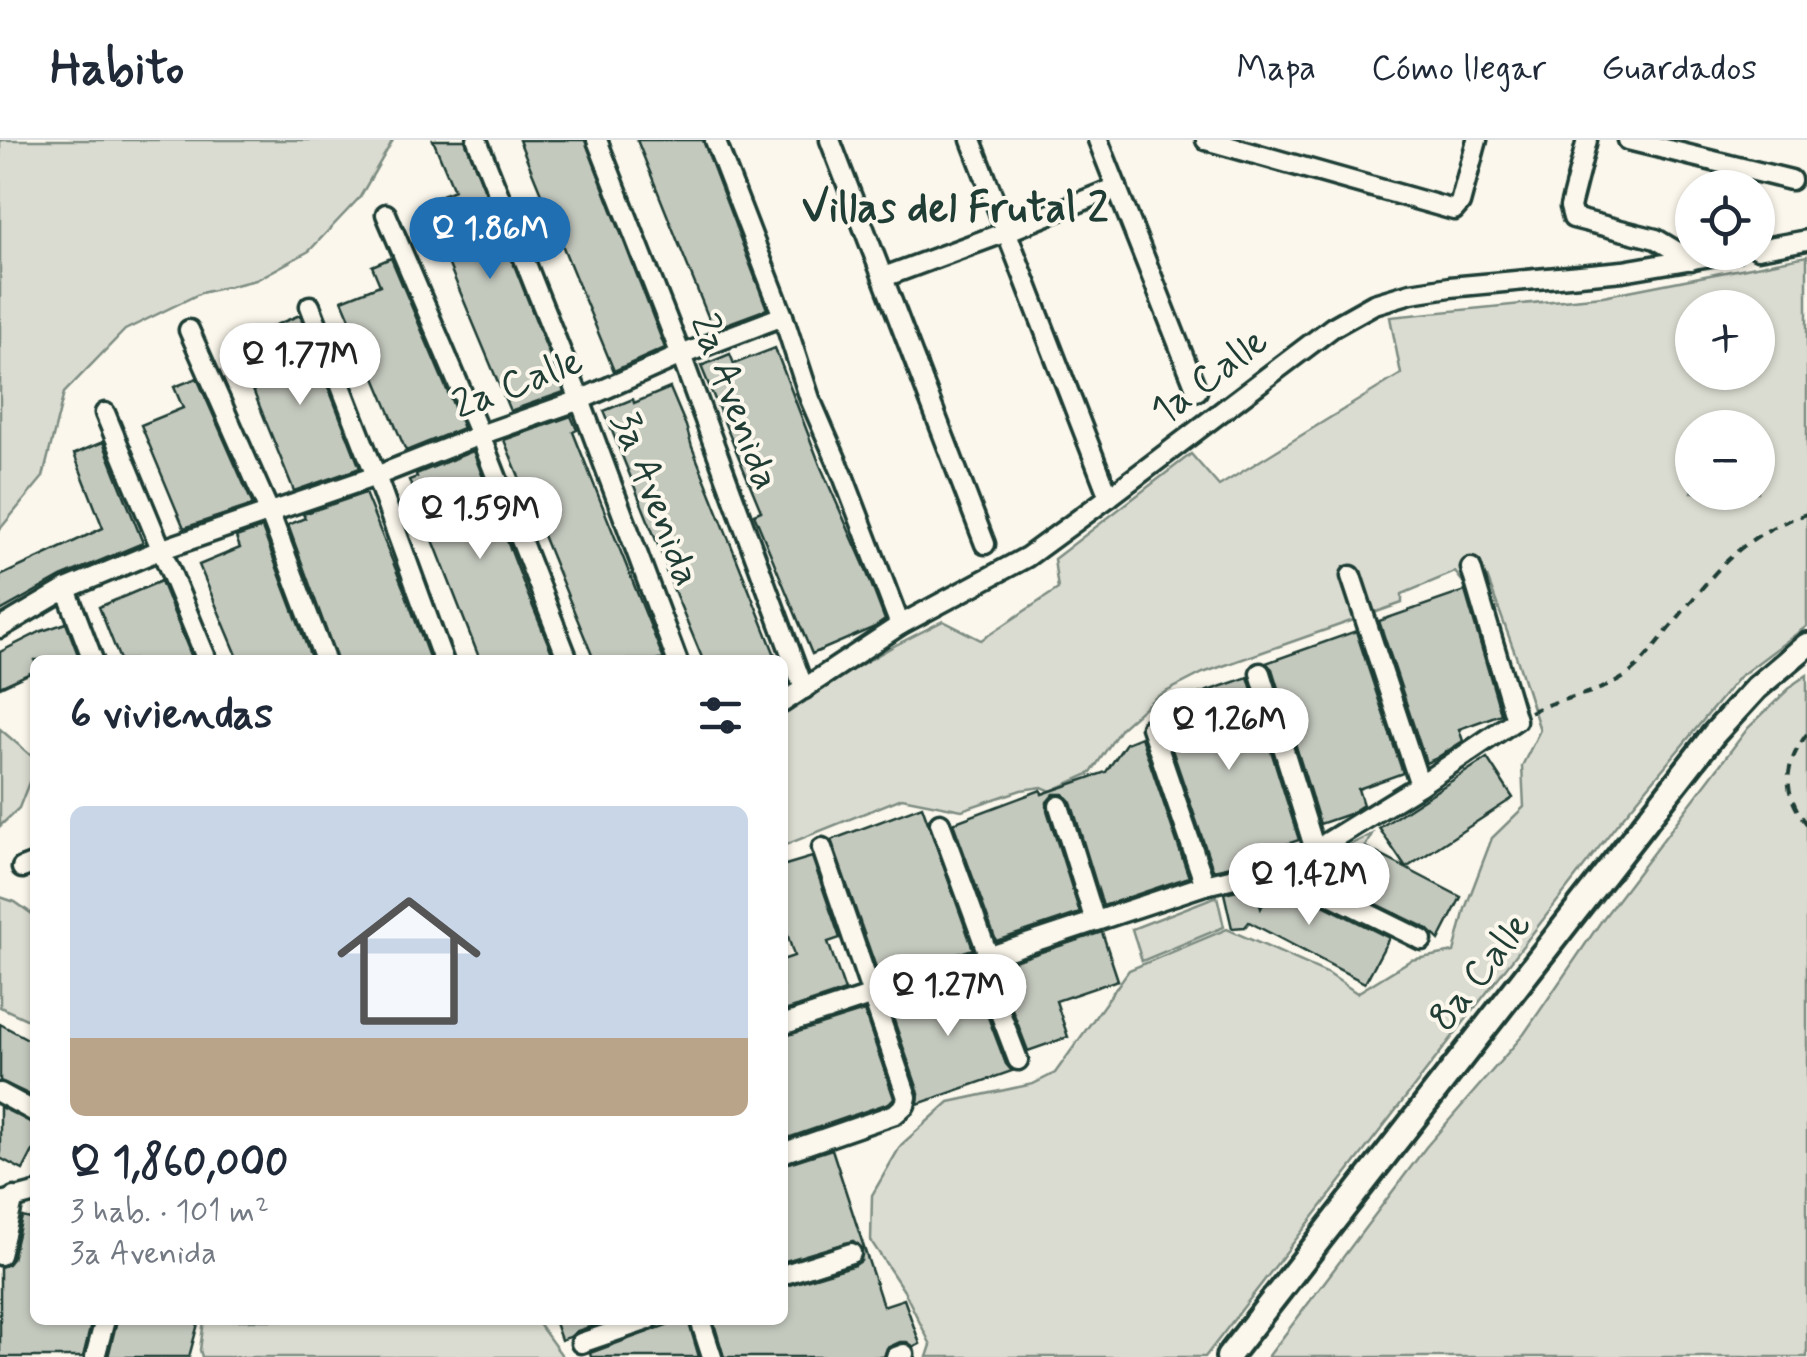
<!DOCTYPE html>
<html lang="es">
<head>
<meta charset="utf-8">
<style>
	:root { --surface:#fff; --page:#f6f6f7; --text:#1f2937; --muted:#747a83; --line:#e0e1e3; --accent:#1f6fb2 }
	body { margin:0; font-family:Mynerve,sans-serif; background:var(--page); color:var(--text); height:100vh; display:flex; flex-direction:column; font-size:38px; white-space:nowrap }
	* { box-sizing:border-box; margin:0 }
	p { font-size:32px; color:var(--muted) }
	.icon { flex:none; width:55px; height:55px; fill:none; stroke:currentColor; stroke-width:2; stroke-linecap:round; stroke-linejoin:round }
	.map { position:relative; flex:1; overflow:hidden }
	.drawer { position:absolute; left:30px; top:515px; width:758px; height:670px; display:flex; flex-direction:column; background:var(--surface); border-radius:15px; box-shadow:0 2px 8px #0004 }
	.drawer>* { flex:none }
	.controls { position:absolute; left:1675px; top:30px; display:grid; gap:20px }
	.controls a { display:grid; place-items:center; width:100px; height:100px; border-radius:50%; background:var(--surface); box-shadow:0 2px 8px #0004; font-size:50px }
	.price { position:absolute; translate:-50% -85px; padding:0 22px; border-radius:35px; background:#fff; color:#222; font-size:32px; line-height:65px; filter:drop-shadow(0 2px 5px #0008) }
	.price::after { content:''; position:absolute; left:50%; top:60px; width:30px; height:22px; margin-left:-15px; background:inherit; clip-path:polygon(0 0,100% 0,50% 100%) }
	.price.on { background:var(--accent); color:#fff }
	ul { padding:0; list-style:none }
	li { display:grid; align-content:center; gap:20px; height:530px; padding:0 40px }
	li+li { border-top:2px solid var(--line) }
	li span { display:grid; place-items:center; height:310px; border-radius:15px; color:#555 }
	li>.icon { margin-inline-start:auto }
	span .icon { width:180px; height:180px; fill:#fffc; stroke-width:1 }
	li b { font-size:42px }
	h2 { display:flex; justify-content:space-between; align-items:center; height:120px; padding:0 40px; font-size:42px }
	header { display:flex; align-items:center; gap:60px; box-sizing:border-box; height:140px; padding:0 50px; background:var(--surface); border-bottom:2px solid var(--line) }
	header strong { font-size:48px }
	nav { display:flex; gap:55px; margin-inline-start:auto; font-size:35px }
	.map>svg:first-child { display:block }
	.green { fill:#dbdcd1; stroke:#7d8c82; stroke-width:2.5; fill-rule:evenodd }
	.building { fill:#c4c9be; stroke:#1f3d34; stroke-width:2.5 }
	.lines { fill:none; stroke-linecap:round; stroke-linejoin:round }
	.minor-casing { stroke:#1f3d34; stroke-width:25 }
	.major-casing { stroke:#1f3d34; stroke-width:30 }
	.path { stroke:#1f3d34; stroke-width:4; stroke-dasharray:10 8; stroke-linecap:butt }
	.minor { stroke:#fbf7ec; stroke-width:18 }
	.major { stroke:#fbf7ec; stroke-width:22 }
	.labels { text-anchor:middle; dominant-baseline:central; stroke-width:8; stroke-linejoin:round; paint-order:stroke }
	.street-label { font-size:40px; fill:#1f3d34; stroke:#fbf7ec }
	.neighbourhood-label { font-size:42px; font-weight:bold; fill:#1f3d34; stroke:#fbf7ec }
</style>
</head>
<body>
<header>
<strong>Habito</strong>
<nav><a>Mapa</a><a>Cómo llegar</a><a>Guardados</a></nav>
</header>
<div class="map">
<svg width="1807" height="1217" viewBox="0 0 1807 1217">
	<rect width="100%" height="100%" fill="#fbf7ec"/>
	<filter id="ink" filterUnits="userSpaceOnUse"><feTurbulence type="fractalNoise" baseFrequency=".01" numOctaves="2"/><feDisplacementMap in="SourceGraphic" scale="20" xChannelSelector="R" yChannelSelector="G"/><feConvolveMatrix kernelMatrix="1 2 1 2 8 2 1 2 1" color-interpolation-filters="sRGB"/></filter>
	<g filter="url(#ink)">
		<g class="green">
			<polygon points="0,0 393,0 360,57 309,111 256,140 201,153 125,190 64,253 43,337 0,389"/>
			<path d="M 1807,116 L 1807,486 L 1739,537 L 1617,684 L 1205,1217 L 927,1217 L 931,1205 L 904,1151 L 871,1101 L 872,1055 L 901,1005 L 949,962 L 1033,944 L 1055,933 L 1129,830 L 1227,789 L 1329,834 L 1357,853 L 1411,820 L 1454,812 L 1465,769 L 1492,698 L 1524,667 L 1522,626 L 1540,590 L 1516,516 L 1487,437 L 1463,442 L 1455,432 L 1402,454 L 1402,463 L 1203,533 L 1156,557 L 1121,588 L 1091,633 L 1051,651 L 1042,647 L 1021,650 L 962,670 L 902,658 L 783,706 L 782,570 L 892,507 L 943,481 L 981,500 L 1058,449 L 1054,419 L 1191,314 L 1219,346 L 1401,234 L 1390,177 L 1603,156 ZM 1692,168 L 1758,168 L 1758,232 L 1692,232 ZM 1692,288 L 1758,288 L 1758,352 L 1692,352 Z"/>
			<polygon points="1807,535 1807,1217 1268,1217 1426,1007 1524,894 1602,780 1748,588 1795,543"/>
			<polygon points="0,589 35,619 35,627 19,668 0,686"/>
			<polygon points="1372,694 1342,750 1307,735 1307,730 1313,723"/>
			<polygon points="1217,756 1224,787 1142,821 1132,789"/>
			<polygon points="0,757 15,762 35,776 35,883 0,867"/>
			<polygon points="204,1180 536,1180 563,1217 202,1217 200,1210"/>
		</g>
		<g class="building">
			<polygon points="433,0 465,0 564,252 510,271 423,63 454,50"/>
			<polygon points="519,0 585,0 665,208 614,231"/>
			<polygon points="637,0 703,0 767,169 713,189"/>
			<polygon points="391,118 463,288 406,311 342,160 380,145 372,126"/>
			<polygon points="300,175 360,328 294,351 240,218 279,202 273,186"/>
			<polygon points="775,208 820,325 864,425 885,480 875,487 812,514 754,374 761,371 701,226 730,214 734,224"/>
			<polygon points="197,238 253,365 184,388 141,285 183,268 174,247"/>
			<polygon points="670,248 686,286 692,307 777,520 703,520 666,431 668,430 604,271 633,259 634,263"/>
			<polygon points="571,276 577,290 573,292 664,520 594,520 504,300"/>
			<polygon points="103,302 143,403 61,437 0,471 0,436 103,388 74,314"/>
			<polygon points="473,311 526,450 555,520 480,520 417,359 409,340 417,337 416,334"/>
			<polygon points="365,353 405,452 430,520 337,520 288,385 305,378 303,374"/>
			<polygon points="262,388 312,520 239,520 199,425 240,408 236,397"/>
			<polygon points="161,441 193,520 120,520 99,467"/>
			<polygon points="1465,451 1501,574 1459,589 1463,601 1435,619 1426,623 1379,481"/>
			<polygon points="66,483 80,520 35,520 35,531 0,547 0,512 42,491"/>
			<polygon points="1356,491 1403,633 1358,649 1363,665 1349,674 1320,684 1272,529 1266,523"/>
			<polygon points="1248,537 1299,700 1237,721 1241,724 1213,730 1163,583 1155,569"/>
			<polygon points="1141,597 1189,737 1103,766 1071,662 1063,654 1054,654 1047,662 1047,670 1080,773 996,801 953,683 1041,650 1042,654 1106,632 1126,603"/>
			<polygon points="1487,618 1513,658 1406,728 1379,688"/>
			<polygon points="922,666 973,809 880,839 831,700"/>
			<polygon points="1367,708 1461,757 1439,800 1428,789 1346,749"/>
			<polygon points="812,717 840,798 828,802 845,851 785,871 782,864 782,820 794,816 782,777 782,726"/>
			<polygon points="1275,741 1389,798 1365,843 1249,782 1245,787 1232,788 1224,753 1255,746 1261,768"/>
			<polygon points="1102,792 1118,840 1056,861 1068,897 1028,911 996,827"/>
			<polygon points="972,835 1006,924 1012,931 918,964 919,953 888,863"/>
			<polygon points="864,871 894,958 889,963 782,1000 782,897"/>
			<polygon points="0,884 35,903 34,957 0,941"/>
			<polygon points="0,967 35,984 35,1007 23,1030 0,1018"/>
			<polygon points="832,1009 883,1166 904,1159 920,1204 914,1207 907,1202 900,1202 887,1208 884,1217 724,1217 713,1180 782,1180 782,1147 855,1125 861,1121 862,1108 853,1101 782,1122 782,1025"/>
			<polygon points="22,1077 35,1080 35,1180 92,1180 83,1217 0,1217 0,1127 8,1124 12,1119"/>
			<polygon points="117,1180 199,1180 189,1217 108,1217"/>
			<polygon points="554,1180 610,1180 577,1191 570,1197 561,1200"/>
			<polygon points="680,1180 688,1180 699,1217 591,1217 590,1213"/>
		</g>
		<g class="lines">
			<g class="minor-casing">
				<g id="minor">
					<polyline points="477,0 580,260 677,520"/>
					<polyline points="597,0 681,215 804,549"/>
					<polyline points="715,0 783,176 810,259 842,333 900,485"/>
					<polyline points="830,0 985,404"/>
					<polyline points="971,0 1109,357"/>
					<polyline points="1098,0 1197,251"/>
					<polyline points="1206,0 1454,70 1460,63 1477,0"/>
					<polyline points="1587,0 1570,67 1573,78 1656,99 1691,120"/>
					<polyline points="1628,0 1791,40"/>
					<polyline points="386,74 480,295 568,520"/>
					<polyline points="1758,109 1807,100"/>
					<polyline points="884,137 1006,92 1117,47"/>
					<polyline points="310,166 376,336 443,520"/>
					<polyline points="189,190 269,371 325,520"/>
					<polyline points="105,273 207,520"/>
					<polyline points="1351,436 1420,645"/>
					<polyline points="66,449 93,520"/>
					<polyline points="0,488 66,449 160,410 376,336 480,295 580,260 681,215 783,176"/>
					<polyline points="1260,533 1315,710"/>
					<polyline points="782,563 900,485 1027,417 1109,357 1333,187 1374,164 1411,153 1450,147 1623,131 1734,112"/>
					<polyline points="1151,587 1205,745"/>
					<polyline points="1059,666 1095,781"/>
					<polyline points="940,683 989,817"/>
					<polyline points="22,728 35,723"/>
					<polyline points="1276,728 1422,800"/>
					<polyline points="980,820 1018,920"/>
					<polyline points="782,885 1205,745 1276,728 1315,710 1420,645 1516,580 1471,428"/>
					<polyline points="0,953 35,972"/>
					<polyline points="782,1013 895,974 905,965 907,957 822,708"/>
					<polyline points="5,1061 35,1053"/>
					<polyline points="0,1115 14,1057"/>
					<polyline points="782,1135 851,1113"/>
					<polyline points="700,1180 712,1217"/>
					<polyline points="581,1203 648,1180"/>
					<polyline points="95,1217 105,1180"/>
					<polyline points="896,1217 904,1214"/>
				</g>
			</g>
			<g class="major-casing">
				<polyline id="major" points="1228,1217 1714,594 1756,548 1807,505"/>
			</g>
			<g class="path">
				<path d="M 1530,572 C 1562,556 1603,555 1631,532 C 1645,520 1656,505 1667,491 C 1711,438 1737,395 1807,374"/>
				<path d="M 1807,594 C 1783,626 1782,653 1807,684"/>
			</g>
			<use href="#minor" class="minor"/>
			<use href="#major" class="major"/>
		</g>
	</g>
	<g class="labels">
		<g class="street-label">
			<text transform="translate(1210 237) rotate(-37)">1a Calle</text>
			<text transform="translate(518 244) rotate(-21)">2a Calle</text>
			<text transform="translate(734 262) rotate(69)">2a Avenida</text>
			<text transform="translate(655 359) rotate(69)">3a Avenida</text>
			<text transform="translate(1481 832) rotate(-52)">8a Calle</text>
		</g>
		<g class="neighbourhood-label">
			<text x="955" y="69">Villas del Frutal 2</text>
		</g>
	</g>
</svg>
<div class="controls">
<a><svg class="icon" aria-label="locate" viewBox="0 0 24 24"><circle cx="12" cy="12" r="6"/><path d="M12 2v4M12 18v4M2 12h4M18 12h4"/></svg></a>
<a>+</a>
<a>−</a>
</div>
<b class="price on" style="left:490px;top:142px">Q 1.86M</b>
<b class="price" style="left:300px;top:268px">Q 1.77M</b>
<b class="price" style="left:480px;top:422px">Q 1.59M</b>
<b class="price" style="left:1229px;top:633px">Q 1.26M</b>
<b class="price" style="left:1309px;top:788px">Q 1.42M</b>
<b class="price" style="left:948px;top:899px">Q 1.27M</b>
<section class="drawer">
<h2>6 viviendas<svg class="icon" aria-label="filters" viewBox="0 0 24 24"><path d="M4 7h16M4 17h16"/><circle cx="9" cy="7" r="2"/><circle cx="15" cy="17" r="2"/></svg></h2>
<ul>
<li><span style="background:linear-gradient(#c9d6e8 75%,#b9a48a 0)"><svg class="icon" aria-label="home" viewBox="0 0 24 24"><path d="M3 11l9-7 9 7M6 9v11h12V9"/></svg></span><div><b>Q 1,860,000</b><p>3 hab. · 101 m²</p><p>3a Avenida</p></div></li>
</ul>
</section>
</div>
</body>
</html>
